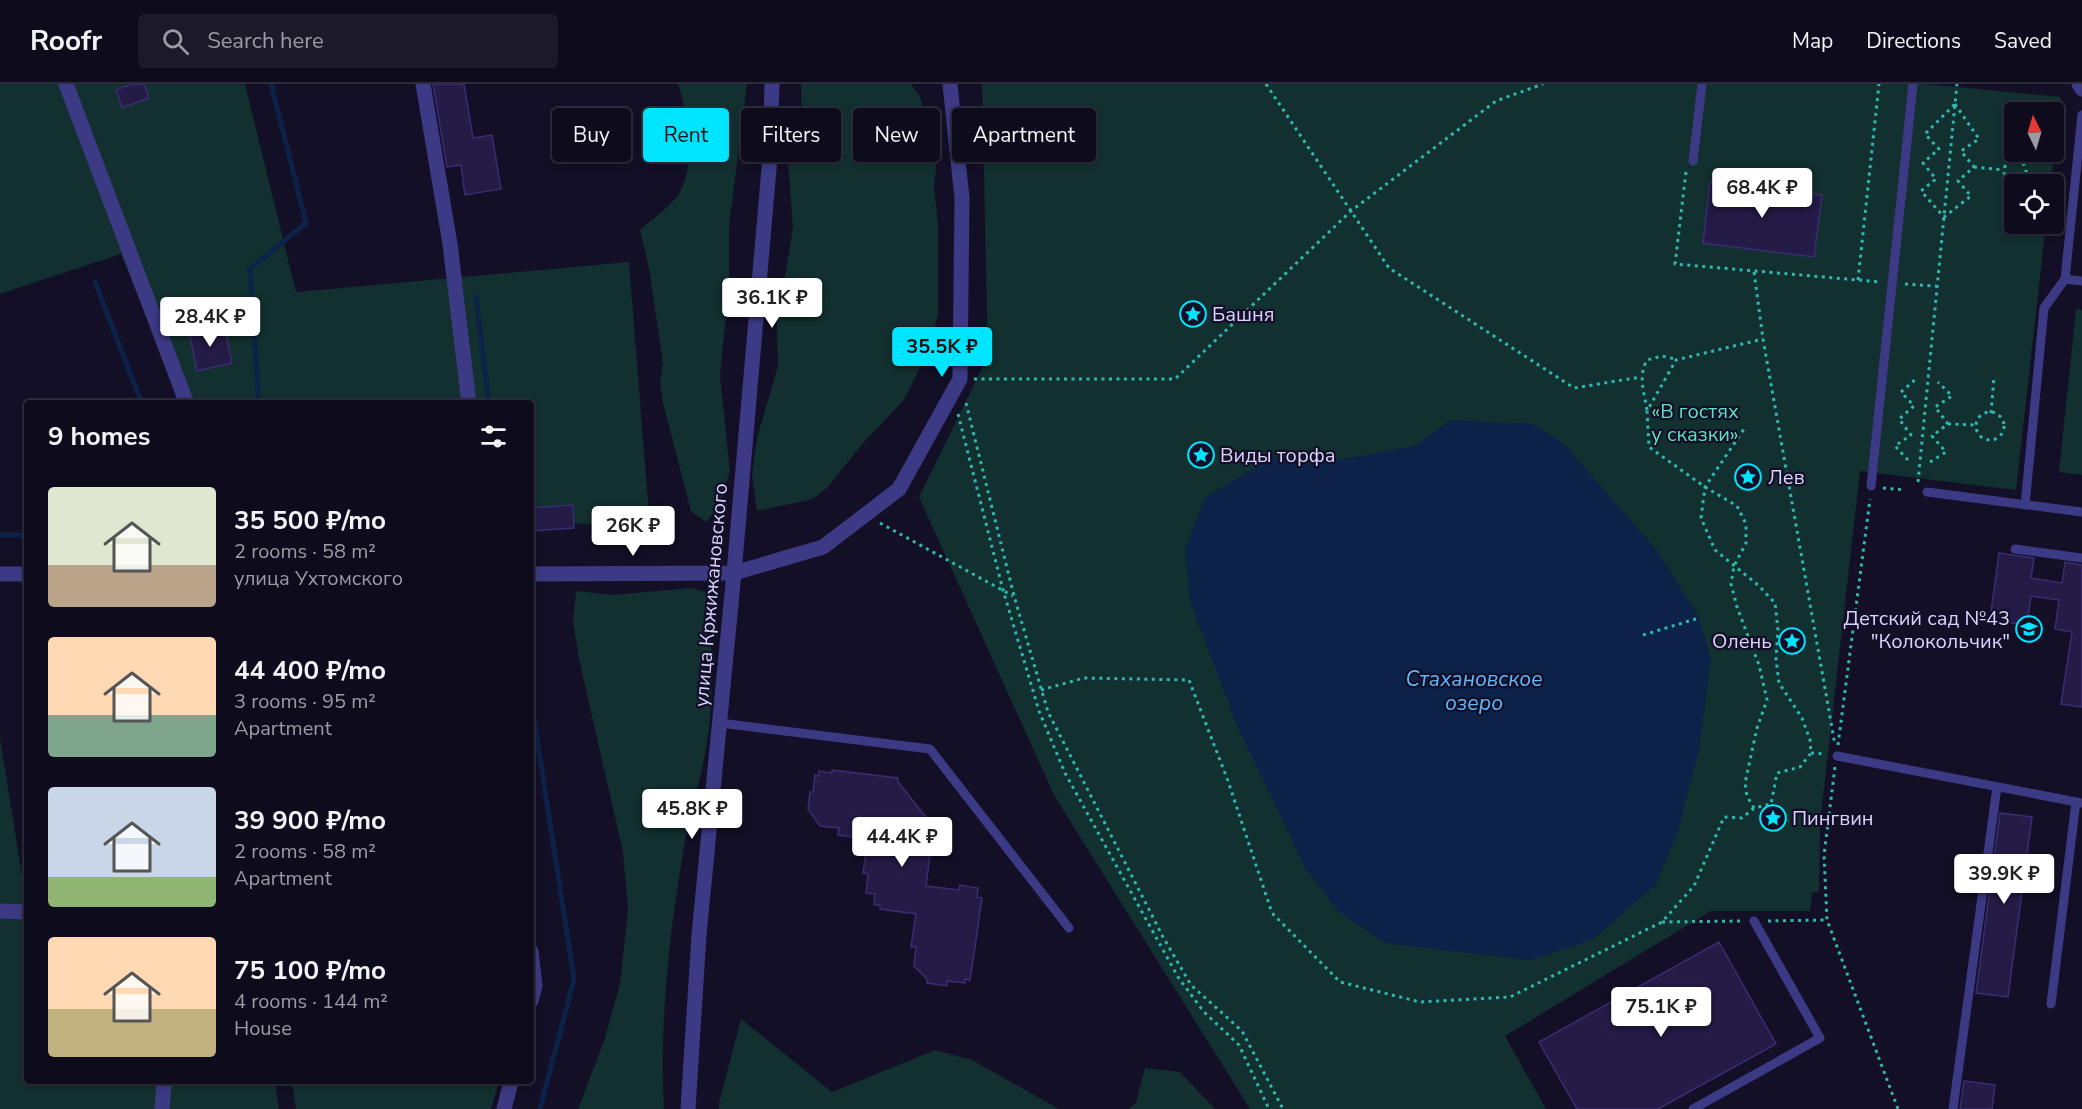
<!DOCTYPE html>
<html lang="en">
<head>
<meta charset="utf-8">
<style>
	:root { --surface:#0e0b1c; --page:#1c1929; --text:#f1f3f6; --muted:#9b9ba3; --line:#2e2b3b; --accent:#00e5ff }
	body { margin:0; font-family:"Nunito Sans",sans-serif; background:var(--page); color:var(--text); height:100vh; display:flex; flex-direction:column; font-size:22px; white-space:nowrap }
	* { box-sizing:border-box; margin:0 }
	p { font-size:20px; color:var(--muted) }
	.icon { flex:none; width:33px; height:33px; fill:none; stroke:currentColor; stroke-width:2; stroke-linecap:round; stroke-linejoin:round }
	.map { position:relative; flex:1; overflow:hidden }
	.drawer { position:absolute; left:24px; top:316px; width:510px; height:684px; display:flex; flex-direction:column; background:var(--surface); border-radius:6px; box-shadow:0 3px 9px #0003,0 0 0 2px var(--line) }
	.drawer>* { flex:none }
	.hud { position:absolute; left:552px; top:24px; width:570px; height:54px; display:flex; gap:12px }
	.needle { width:39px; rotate:355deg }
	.buttons { position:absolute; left:2004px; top:18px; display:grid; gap:12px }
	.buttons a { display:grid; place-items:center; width:60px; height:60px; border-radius:6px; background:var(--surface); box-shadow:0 3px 9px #0003,0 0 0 2px var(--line); font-size:30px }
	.price { position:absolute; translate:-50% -51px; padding:0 14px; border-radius:6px; background:#fff; color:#222; font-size:20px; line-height:39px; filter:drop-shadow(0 2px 3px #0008) }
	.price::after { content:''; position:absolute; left:50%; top:36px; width:18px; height:14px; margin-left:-9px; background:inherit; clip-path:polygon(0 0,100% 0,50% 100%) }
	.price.active { background:var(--accent); color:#111 }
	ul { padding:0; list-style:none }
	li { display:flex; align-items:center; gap:18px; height:150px; padding:0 24px }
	li span { display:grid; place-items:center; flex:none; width:168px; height:120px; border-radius:6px; color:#555 }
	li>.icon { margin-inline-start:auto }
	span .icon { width:72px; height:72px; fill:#fffc; stroke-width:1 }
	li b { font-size:26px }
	h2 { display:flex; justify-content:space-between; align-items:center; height:72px; padding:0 24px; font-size:26px }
	.pill { padding:0 21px; border-radius:6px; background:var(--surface); box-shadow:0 3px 9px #0003,0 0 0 2px var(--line); font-size:21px; line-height:54px }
	.pill.active { background:var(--accent); color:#111 }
	header { display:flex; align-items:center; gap:36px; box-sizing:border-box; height:84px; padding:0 30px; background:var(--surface); border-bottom:2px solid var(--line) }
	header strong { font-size:28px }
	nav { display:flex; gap:33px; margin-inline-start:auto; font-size:21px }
	.search { width:420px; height:54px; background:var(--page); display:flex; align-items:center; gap:15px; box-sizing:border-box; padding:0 21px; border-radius:6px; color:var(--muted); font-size:22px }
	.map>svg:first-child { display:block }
	.green { fill:#12302f; fill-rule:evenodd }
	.water { fill:#0c2248 }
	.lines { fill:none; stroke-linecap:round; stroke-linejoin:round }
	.stream { stroke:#0c2248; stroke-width:5 }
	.building { fill:#241b47; stroke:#3b2d73; stroke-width:1.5 }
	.path { stroke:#2fb8b0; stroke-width:3; stroke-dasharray:3 4.5; stroke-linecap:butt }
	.lane { stroke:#3d3a85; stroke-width:9 }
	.street { stroke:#3d3a85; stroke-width:15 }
	.labels { text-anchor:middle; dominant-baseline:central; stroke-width:4.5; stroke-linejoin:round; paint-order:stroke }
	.poi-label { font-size:20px; fill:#d9d4ff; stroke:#130f26; text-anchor:start }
	.park-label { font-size:20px; fill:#5fe0c0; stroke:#130f26 }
	.street-label { font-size:20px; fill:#d9d4ff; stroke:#130f26 }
	.water-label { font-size:21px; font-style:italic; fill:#62b6ff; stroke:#130f26 }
</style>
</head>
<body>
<header>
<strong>Roofr</strong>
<div class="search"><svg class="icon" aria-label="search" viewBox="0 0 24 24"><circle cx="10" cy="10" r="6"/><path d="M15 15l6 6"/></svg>Search here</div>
<nav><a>Map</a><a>Directions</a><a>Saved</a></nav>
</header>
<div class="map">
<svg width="2082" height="1025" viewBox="0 0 2082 1025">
	<rect width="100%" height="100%" fill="#130f26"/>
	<g class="green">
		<polygon points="0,0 245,0 296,208 629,178 650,443 531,437 531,320 181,319 121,170 0,210"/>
		<path d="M 678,0 L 747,0 L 729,142 L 729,199 L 720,292 L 730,387 L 719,423 L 706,438 L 691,427 L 663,319 L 660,299 L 663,280 L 649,184 L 640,146 C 649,138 676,117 680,108 C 697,73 689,35 678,0 Z"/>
		<polygon points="801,0 911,0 920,12 934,65 936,84 934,103 938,141 938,230 929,266 904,316 864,358 827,404 813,415 757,427 752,391 757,354 778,282 777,240 793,144 787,66 802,32"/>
		<path d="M 982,0 L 1926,0 L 2061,13 L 2051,100 L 2014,100 L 2014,140 L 2046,140 L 2016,406 L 1860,387 L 1820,740 L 1819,808 L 1812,808 L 1810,827 L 1711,827 L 1505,952 L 1546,1025 L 1250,1025 L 1055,713 L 919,413 L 988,272 ZM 2014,28 L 2054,28 L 2054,68 L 2014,68 Z"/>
		<polygon points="2076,225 2082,226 2082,391 2059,388"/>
		<path d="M 691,504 L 709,509 C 711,559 715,609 707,659 C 702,692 691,724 685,757 C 670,845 659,935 664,1025 L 578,1025 L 604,957 L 620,900 L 628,825 L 623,768 L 579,575 L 573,537 L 576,507 L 612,511 Z"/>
		<polygon points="0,654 24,804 27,804 27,998 275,998 279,1025 0,1025"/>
		<polygon points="741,935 832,1008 935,966 972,976 1059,1025 719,1025 719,1019"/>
		<polygon points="1145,984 1180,988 1215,1025 1128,1025 1136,1019"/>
		<polygon points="292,998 499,998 491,1025 296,1025"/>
	</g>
	<polygon class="water" points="1451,336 1532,340 1563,359 1658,468 1699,534 1711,575 1699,665 1678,747 1656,800 1593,855 1531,876 1385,859 1338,827 1306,785 1238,644 1190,517 1185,465 1205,414 1272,373 1311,381 1415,362"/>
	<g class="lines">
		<g class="stream">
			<polyline points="95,198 142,320"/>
			<polyline points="476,213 489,320"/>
			<polyline points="259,320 250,185 306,139 271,0"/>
			<polyline points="0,451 27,451"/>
			<polyline points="531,616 574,895 540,1025"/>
		</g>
	</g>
	<g class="building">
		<polygon points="132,0 144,0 149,14 122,24 116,6"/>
		<polygon points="433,0 464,0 473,54 492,51 501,105 465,111 461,81 447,83"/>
		<polygon points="1710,98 1822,111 1814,173 1703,159"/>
		<polygon points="224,240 232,279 197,287 189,248"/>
		<polygon points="573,421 574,444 531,447 531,424"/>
		<polygon points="1999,469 2034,474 2031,494 2062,499 2065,478 2082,481 2082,623 2061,620 2072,548 2055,545 2059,516 2031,512 2027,541 1990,536"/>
		<polygon points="832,686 898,694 898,698 929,737 927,753 932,754 926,802 959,806 960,801 978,804 977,813 982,814 976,856 970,896 965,895 965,899 947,897 947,902 927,899 927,895 914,882 916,863 911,863 916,830 880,825 880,821 874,821 875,810 866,809 868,790 863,789 868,755 838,751 839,744 820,742 808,725 810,708 813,708 815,691 819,692 819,687 832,689"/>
		<polygon points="2000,729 2032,733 2008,913 1976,909"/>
		<polygon points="1719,858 1776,960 1658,1025 1577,1025 1539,958"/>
		<polygon points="1964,997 1995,1001 1992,1025 1960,1025"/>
	</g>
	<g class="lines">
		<g class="path">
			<polyline points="1266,0 1389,184 1574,304 1641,293"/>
			<polygon points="1955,20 1979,55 1961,67 1974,83 1958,97 1971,112 1944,133 1921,107 1936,95 1923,79 1939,65 1925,50"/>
			<circle cx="2015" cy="87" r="11"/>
			<polyline points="1974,83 2004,86"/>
			<polyline points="1686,88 1675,180 1881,198"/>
			<polyline points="2010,139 2014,101"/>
			<polyline points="1754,188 1763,255 1835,661"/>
			<polyline points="1858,196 1879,0"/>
			<polyline points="1905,200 1936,202"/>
			<polyline points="974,295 1175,295 1351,127 1496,17 1543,0"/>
			<polyline points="966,319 1014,512 1048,628 1163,853 1191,901 1242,947 1283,1025"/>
			<path d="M 1647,326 C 1644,308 1638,292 1647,276 L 1662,272 L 1675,275"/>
			<circle cx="1990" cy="342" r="14"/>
			<polyline points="1991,329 1994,293"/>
			<polyline points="958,330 1003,506 1039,627 1065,689 1178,893 1204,928 1239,961 1269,1025"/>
			<polyline points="1948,340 1976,341"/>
			<polyline points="1908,376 1895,362 1911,351 1899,335 1914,322 1901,308 1916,295"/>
			<polyline points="1930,378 1946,368 1932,352 1948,340 1935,323 1952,312 1938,298"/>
			<polyline points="1918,398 1957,0"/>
			<polyline points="1883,404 1905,406"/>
			<polyline points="880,439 1013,512"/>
			<polyline points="1643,551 1699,534"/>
			<polyline points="1041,606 1084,594 1189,596 1228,697 1272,829 1340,898 1420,918 1510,913 1662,838 1694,802 1724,733 1742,734 1754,724 1771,720 1777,689 1800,683 1811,669 1810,656 1802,634 1779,599 1776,575 1778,546 1775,519 1759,502 1715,466 1701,434 1705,403 1744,345"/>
			<polyline points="1838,661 1870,415"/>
			<polyline points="1811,669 1824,670"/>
			<polyline points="1835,683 1824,771 1827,836 1898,1025"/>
			<polyline points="1754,724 1747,712 1745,699 1757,644 1767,616 1759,581 1737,523 1731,500 1734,482 1746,459 1746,440 1737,422 1705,403 1649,363 1647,327 1676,276 1763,255"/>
			<polyline points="1768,837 1827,836"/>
			<polyline points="1662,838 1741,837"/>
		</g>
		<g class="lane">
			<polyline points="1693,77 1702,0"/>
			<polyline points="2065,195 2082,197"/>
			<polyline points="1871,402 1913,0"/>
			<polyline points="1927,408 2082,428"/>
			<polyline points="2025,421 2044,224 2065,195 2082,31"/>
			<polyline points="2015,465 2082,474"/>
			<polyline points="720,639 930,665 1069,844"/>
			<polyline points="1837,672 2082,719"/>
			<polyline points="2051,920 2076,718"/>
			<polyline points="1693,1025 1820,954 1754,837"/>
			<polyline points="1953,1025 1997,703"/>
		</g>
		<g class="street">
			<polyline points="66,0 187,320"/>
			<polyline points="423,0 450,160 469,320"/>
			<polyline points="2079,0 2082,5"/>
			<polyline points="0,490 27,490"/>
			<polyline points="531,490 734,489 823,463 899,405 960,295 962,114 950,0"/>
			<polyline points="0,827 27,828"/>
			<polyline points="531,867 535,902 531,917"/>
			<polyline points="162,1025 164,998"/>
			<polyline points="504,1025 511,998"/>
			<polyline points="688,1025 699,851 734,489 770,73 772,0"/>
		</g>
	</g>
	<defs>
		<g id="sight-ring" transform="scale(1.35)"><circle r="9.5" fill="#130f26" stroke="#00e5ff" stroke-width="1.5"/><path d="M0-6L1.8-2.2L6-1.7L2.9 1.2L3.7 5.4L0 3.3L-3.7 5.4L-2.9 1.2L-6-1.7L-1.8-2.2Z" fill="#00e5ff"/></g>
		<g id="school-ring" transform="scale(1.35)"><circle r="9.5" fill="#130f26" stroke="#00e5ff" stroke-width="1.5"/><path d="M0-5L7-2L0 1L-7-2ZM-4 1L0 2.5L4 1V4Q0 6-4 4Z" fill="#00e5ff"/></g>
	</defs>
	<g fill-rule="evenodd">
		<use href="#sight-ring" x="1193" y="230"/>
		<use href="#sight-ring" x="1201" y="371"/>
		<use href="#sight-ring" x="1748" y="393"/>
		<use href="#school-ring" x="2029" y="545"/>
		<use href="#sight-ring" x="1792" y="557"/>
		<use href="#sight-ring" x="1773" y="734"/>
	</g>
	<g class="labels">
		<g class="poi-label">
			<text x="1212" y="230">Башня</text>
			<text x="1220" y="371">Виды торфа</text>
			<text x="1768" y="393">Лев</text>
			<text x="2010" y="534" text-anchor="end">Детский сад №43<tspan x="2010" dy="23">"Колокольчик"</tspan></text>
			<text x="1772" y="557" text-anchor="end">Олень</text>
			<text x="1792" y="734">Пингвин</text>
		</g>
		<g class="park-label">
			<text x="1695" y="327">«В гостях<tspan x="1695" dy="23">у сказки»</tspan></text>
		</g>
		<g class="street-label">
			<text transform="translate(711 511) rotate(-85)">улица Кржижановского</text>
		</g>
		<g class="water-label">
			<text x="1474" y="595">Стахановское<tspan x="1474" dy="24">озеро</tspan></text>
		</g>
	</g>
</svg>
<div class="buttons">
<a><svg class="needle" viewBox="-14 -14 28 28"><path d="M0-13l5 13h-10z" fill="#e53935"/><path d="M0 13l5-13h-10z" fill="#9b9ba3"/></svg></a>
<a><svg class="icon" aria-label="locate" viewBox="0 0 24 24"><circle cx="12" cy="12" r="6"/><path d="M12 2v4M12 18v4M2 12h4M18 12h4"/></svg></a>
</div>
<b class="price" style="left:1762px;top:135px">68.4K ₽</b>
<b class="price" style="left:772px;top:245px">36.1K ₽</b>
<b class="price" style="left:210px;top:264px">28.4K ₽</b>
<b class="price active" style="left:942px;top:294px">35.5K ₽</b>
<b class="price" style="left:633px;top:473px">26K ₽</b>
<b class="price" style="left:692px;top:756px">45.8K ₽</b>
<b class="price" style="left:902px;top:784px">44.4K ₽</b>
<b class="price" style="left:2004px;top:821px">39.9K ₽</b>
<b class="price" style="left:1661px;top:954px">75.1K ₽</b>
<div class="hud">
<a class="pill">Buy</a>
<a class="pill active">Rent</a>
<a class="pill">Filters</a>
<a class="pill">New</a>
<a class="pill">Apartment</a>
</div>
<section class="drawer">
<h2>9 homes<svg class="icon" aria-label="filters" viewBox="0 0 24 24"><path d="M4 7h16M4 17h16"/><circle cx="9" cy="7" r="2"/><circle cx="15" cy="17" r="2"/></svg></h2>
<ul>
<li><span style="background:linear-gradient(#dfe7d0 65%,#b9a48a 0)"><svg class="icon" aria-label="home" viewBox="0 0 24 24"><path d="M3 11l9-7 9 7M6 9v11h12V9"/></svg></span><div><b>35 500 ₽/mo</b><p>2 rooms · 58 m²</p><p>улица Ухтомского</p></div></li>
<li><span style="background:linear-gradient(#ffd9b3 65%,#7fa58c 0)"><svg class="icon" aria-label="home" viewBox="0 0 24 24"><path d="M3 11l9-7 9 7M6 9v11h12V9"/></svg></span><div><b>44 400 ₽/mo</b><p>3 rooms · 95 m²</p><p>Apartment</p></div></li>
<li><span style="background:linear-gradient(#c9d6e8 75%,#8fb573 0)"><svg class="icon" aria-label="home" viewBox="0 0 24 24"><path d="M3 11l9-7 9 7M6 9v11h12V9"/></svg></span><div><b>39 900 ₽/mo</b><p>2 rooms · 58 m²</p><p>Apartment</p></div></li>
<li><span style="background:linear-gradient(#ffd9b3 60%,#c2b280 0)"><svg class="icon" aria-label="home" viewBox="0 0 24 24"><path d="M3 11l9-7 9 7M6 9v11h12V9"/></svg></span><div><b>75 100 ₽/mo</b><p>4 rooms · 144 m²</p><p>House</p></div></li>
</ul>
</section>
</div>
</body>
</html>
